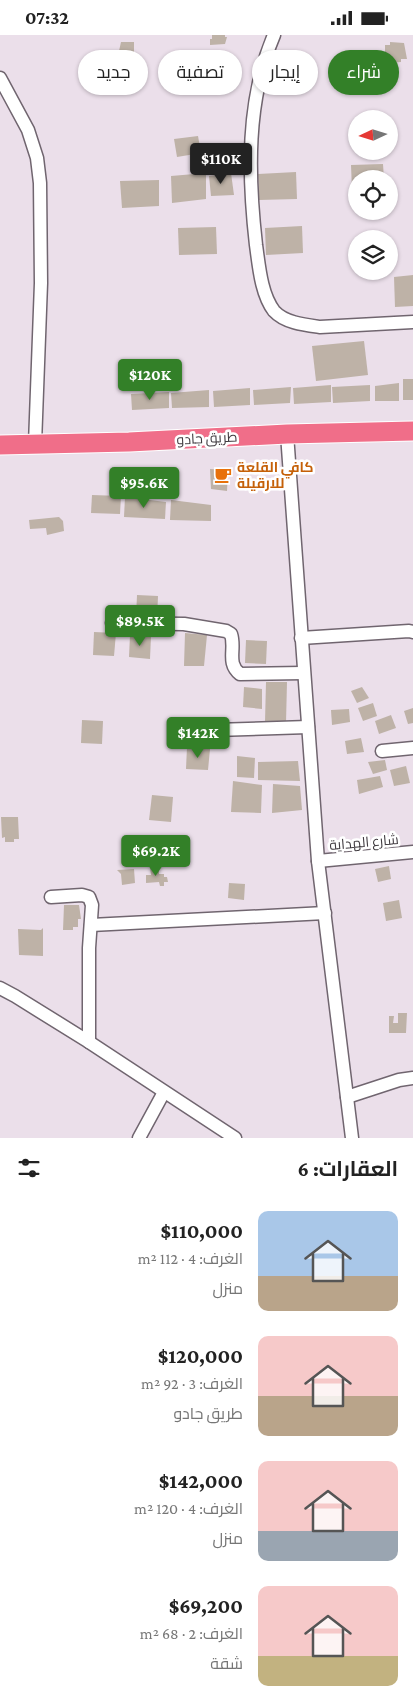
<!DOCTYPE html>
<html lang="ar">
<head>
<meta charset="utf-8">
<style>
	:root { --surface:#fff; --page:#f6f6f6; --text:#222; --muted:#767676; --accent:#338028 }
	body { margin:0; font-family:"Crimson Pro",Cairo,serif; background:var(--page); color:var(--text); direction:rtl; height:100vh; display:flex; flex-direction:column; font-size:19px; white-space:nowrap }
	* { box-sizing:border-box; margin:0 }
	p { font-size:16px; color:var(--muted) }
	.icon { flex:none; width:28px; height:28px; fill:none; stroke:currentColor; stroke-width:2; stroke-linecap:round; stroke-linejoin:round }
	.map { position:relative; height:1103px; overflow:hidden; direction:ltr }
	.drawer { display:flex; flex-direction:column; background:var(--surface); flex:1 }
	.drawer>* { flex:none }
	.banner { position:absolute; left:15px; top:15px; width:384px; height:45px; direction:rtl; display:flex; gap:10px }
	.needle { width:32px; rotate:266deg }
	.buttons { position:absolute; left:348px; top:75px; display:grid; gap:10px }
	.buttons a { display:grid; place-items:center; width:50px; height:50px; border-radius:50%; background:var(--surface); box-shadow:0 1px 4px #0004; font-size:25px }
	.price { position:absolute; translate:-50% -42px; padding:0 11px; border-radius:5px; background:var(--accent); color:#fff; font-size:16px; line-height:32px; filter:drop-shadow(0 1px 2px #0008) }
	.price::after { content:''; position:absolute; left:50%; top:30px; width:15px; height:11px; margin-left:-8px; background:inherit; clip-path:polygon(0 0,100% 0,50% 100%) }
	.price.current { background:#222; color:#fff }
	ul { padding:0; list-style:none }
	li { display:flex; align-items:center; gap:15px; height:125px; padding:0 15px }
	li span { display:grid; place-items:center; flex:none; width:140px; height:100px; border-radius:10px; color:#555 }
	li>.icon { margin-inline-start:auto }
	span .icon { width:60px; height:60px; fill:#fffc; stroke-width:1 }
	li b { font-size:21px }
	h2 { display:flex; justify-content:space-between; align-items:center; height:60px; padding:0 15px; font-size:21px }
	.chip { padding:0 18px; border-radius:22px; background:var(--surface); box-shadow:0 1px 4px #0004; font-size:18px; line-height:45px }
	.chip.current { background:var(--accent); color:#fff }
	.status { display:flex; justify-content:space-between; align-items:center; height:35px; padding:0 25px; background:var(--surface); direction:ltr }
	.status svg { height:14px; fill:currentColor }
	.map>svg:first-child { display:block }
	.building { fill:#beb2a7 }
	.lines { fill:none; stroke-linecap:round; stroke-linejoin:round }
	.minor-casing { stroke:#70656f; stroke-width:15 }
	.highway-casing { stroke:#fff; stroke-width:21 }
	.minor { stroke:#fff; stroke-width:12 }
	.highway { stroke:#f06e89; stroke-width:19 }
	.labels { text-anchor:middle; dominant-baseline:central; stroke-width:5; stroke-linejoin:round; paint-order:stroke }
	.street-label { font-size:14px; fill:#403b40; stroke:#fff }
	.food-label { font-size:14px; font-weight:bold; fill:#c56008; stroke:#fff; text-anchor:start }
</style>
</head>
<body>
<div class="status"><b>07:32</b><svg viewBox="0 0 49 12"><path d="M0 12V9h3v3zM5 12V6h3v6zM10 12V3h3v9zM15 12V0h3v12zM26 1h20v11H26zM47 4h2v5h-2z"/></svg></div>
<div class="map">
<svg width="413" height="1103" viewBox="0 0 413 1103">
	<rect width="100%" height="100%" fill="#ebdfea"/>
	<g class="building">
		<polygon points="212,0 225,0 225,2 227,2 225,9 210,10 210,4 212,4"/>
		<polygon points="121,7 134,7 134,22 122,22 122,16 119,16"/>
		<polygon points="390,7 404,8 407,24 401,24 401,27 391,28 391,24 385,25 385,10 390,10"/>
		<polygon points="198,101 201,118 177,122 174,104"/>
		<polygon points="383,129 384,144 356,144 356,155 352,155 351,130"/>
		<polygon points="296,137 297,164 259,165 258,139"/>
		<polygon points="206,138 206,164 172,168 171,141"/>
		<polygon points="231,138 234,160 211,161 209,141"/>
		<polygon points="159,145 159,171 122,173 120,146"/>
		<polygon points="302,191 303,218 266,220 265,193"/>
		<polygon points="216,192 217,219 179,220 178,193"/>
		<polygon points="413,240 413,271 395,272 394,242"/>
		<polygon points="364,306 368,340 316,346 312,311"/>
		<rect x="403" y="344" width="10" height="21"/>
		<polygon points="399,348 399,366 375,366 375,351"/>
		<polygon points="331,350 331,367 294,369 293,353"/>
		<polygon points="370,350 370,366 333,368 332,352"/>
		<polygon points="291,352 290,368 254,370 253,355"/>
		<polygon points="250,353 250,370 214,372 213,356"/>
		<polygon points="209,355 209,372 172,373 171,358"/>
		<polygon points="169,357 169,373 132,375 131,359"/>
		<polygon points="210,434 228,435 227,456 211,454"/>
		<polygon points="92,460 121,461 120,479 91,478"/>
		<polygon points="125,462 166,467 165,484 124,482"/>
		<polygon points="171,465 211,470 211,486 170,485"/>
		<polygon points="59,482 63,486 64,496 47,500 46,493 30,494 29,485"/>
		<polygon points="137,560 158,561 157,584 136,582"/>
		<polygon points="94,597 116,598 114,621 93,620"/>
		<polygon points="185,598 207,600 204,631 184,631"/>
		<polygon points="130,600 151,601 150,624 129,622"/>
		<polygon points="246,605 267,606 266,629 245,628"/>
		<polygon points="266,647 287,647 286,688 265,687"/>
		<polygon points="244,652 262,654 262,674 243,672"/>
		<polygon points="362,652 369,663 357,668 351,656"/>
		<polygon points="373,668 377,681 363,686 358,673"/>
		<polygon points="413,673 413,688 408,689 404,676"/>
		<polygon points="349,674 350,687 332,690 331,675"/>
		<polygon points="391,680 396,693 379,699 375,686"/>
		<polygon points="82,685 103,686 102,709 81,708"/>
		<polygon points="361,703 364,717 347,719 345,706"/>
		<polygon points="187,712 210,714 208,735 186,734"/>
		<polygon points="237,721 255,723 254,743 237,742"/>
		<polygon points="385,725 387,735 373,739 368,727"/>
		<polygon points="298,726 300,746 258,745 258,727"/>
		<polygon points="406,731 410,748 394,751 390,735"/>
		<polygon points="380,741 383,752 359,759 357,745"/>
		<polygon points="233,746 262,750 261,778 231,777"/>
		<polygon points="273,749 300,751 302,775 272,778"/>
		<polygon points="152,760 173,762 171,787 149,785"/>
		<polygon points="1,782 18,782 19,804 14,804 14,807 5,807 5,802 2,803"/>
		<polygon points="161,804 163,807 163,804 165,804 165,808 167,808 167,811 163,811 164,822 158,822 158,825 149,826 148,817 145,817 144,809 157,808 157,805"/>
		<polygon points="389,831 391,844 378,847 375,834"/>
		<polygon points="159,832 159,839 164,839 164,842 167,842 168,847 164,847 164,851 160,851 159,847 146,848 146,840 151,840 150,833"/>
		<polygon points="134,834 135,848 122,850 121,839 117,835"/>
		<polygon points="229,848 245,849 244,865 228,863"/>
		<polygon points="399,865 402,883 386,886 383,868"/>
		<polygon points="64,870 79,870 81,884 78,884 78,892 73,892 73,895 63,895"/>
		<polygon points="43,893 43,921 19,920 18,894 41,895"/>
		<polygon points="398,978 407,978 406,998 389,998 389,981 394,981 393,988 398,988"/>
	</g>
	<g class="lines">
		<g class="minor-casing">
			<g id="minor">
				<path d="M 274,0 C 246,66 248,140 256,210 C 259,231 261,259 274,276 C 285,288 305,290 320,292 L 413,287"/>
				<polyline points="0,43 28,95 37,123 40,148 41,248 35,409"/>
				<polyline points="287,399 318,826 352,1103"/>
				<path d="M 112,588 L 184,589 L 226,596 L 231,599 C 236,614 226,628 240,639 L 303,638"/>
				<polyline points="301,603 409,596 413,597"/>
				<polyline points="215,695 308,692"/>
				<polyline points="382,716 413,713"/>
				<polyline points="318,826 413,817"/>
				<polyline points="51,862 82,860 89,862 92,870 89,913 89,1007"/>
				<polyline points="91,890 325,878"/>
				<polyline points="0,953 15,961 89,1007 235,1103"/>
				<polyline points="347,1062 399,1045 413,1043"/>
				<polyline points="139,1103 164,1057"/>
			</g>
		</g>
		<g class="highway-casing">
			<polyline id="highway" points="0,410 129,407 287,399 413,396"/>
		</g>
		<use href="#minor" class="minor"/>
		<use href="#highway" class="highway"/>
	</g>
	<defs>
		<g id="cafe-bare" transform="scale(1.35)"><path d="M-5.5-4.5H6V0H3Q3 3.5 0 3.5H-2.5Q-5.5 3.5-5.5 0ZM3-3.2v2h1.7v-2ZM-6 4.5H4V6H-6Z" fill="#e8710a" stroke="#fff" stroke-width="2.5" paint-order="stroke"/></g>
	</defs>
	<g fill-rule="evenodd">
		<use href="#cafe-bare" x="223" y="440"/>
	</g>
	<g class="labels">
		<g class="street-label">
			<text transform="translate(207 403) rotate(-3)">طريق جادو</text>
			<text transform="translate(364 807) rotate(-5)">شارع الهداية</text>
		</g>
		<g class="food-label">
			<text x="237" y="432">كافي القلعة<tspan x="237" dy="16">للارقيلة</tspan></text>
		</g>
	</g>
</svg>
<div class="buttons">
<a><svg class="needle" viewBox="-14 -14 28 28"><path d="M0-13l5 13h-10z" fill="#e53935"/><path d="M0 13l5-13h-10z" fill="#767676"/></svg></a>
<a><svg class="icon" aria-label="locate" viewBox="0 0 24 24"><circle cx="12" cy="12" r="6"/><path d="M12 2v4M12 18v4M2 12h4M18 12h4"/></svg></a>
<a><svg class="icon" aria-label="layers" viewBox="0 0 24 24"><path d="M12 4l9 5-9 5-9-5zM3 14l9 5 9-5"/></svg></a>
</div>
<b class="price current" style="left:221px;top:150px">$110K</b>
<b class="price" style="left:150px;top:366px">$120K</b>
<b class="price" style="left:144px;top:474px">$95.6K</b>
<b class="price" style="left:140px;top:612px">$89.5K</b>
<b class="price" style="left:198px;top:724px">$142K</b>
<b class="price" style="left:156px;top:842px">$69.2K</b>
<div class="banner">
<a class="chip current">شراء</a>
<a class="chip">إيجار</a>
<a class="chip">تصفية</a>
<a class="chip">جديد</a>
</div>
</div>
<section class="drawer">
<h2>العقارات: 6<svg class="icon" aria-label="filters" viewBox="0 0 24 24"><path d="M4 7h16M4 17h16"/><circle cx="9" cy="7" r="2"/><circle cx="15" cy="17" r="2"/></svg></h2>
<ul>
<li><span style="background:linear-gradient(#a9c7e8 65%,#b9a48a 0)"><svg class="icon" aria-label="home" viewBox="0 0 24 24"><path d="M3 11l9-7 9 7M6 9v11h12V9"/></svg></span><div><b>$110,000</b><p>الغرف: 4 · 112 m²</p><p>منزل</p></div></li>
<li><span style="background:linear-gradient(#f6c9c9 60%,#b9a48a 0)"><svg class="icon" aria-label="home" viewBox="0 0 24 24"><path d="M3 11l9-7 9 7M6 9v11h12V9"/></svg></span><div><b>$120,000</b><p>الغرف: 3 · 92 m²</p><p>طريق جادو</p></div></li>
<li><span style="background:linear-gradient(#f6c9c9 70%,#9aa5b1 0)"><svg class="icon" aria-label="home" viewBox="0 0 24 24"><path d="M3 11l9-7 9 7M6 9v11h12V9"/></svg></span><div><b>$142,000</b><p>الغرف: 4 · 120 m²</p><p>منزل</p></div></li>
<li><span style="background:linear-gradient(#f6c9c9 70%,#c2b280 0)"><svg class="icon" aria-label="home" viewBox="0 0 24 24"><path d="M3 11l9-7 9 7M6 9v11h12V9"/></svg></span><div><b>$69,200</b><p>الغرف: 2 · 68 m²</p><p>شقة</p></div></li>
</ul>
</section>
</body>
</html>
